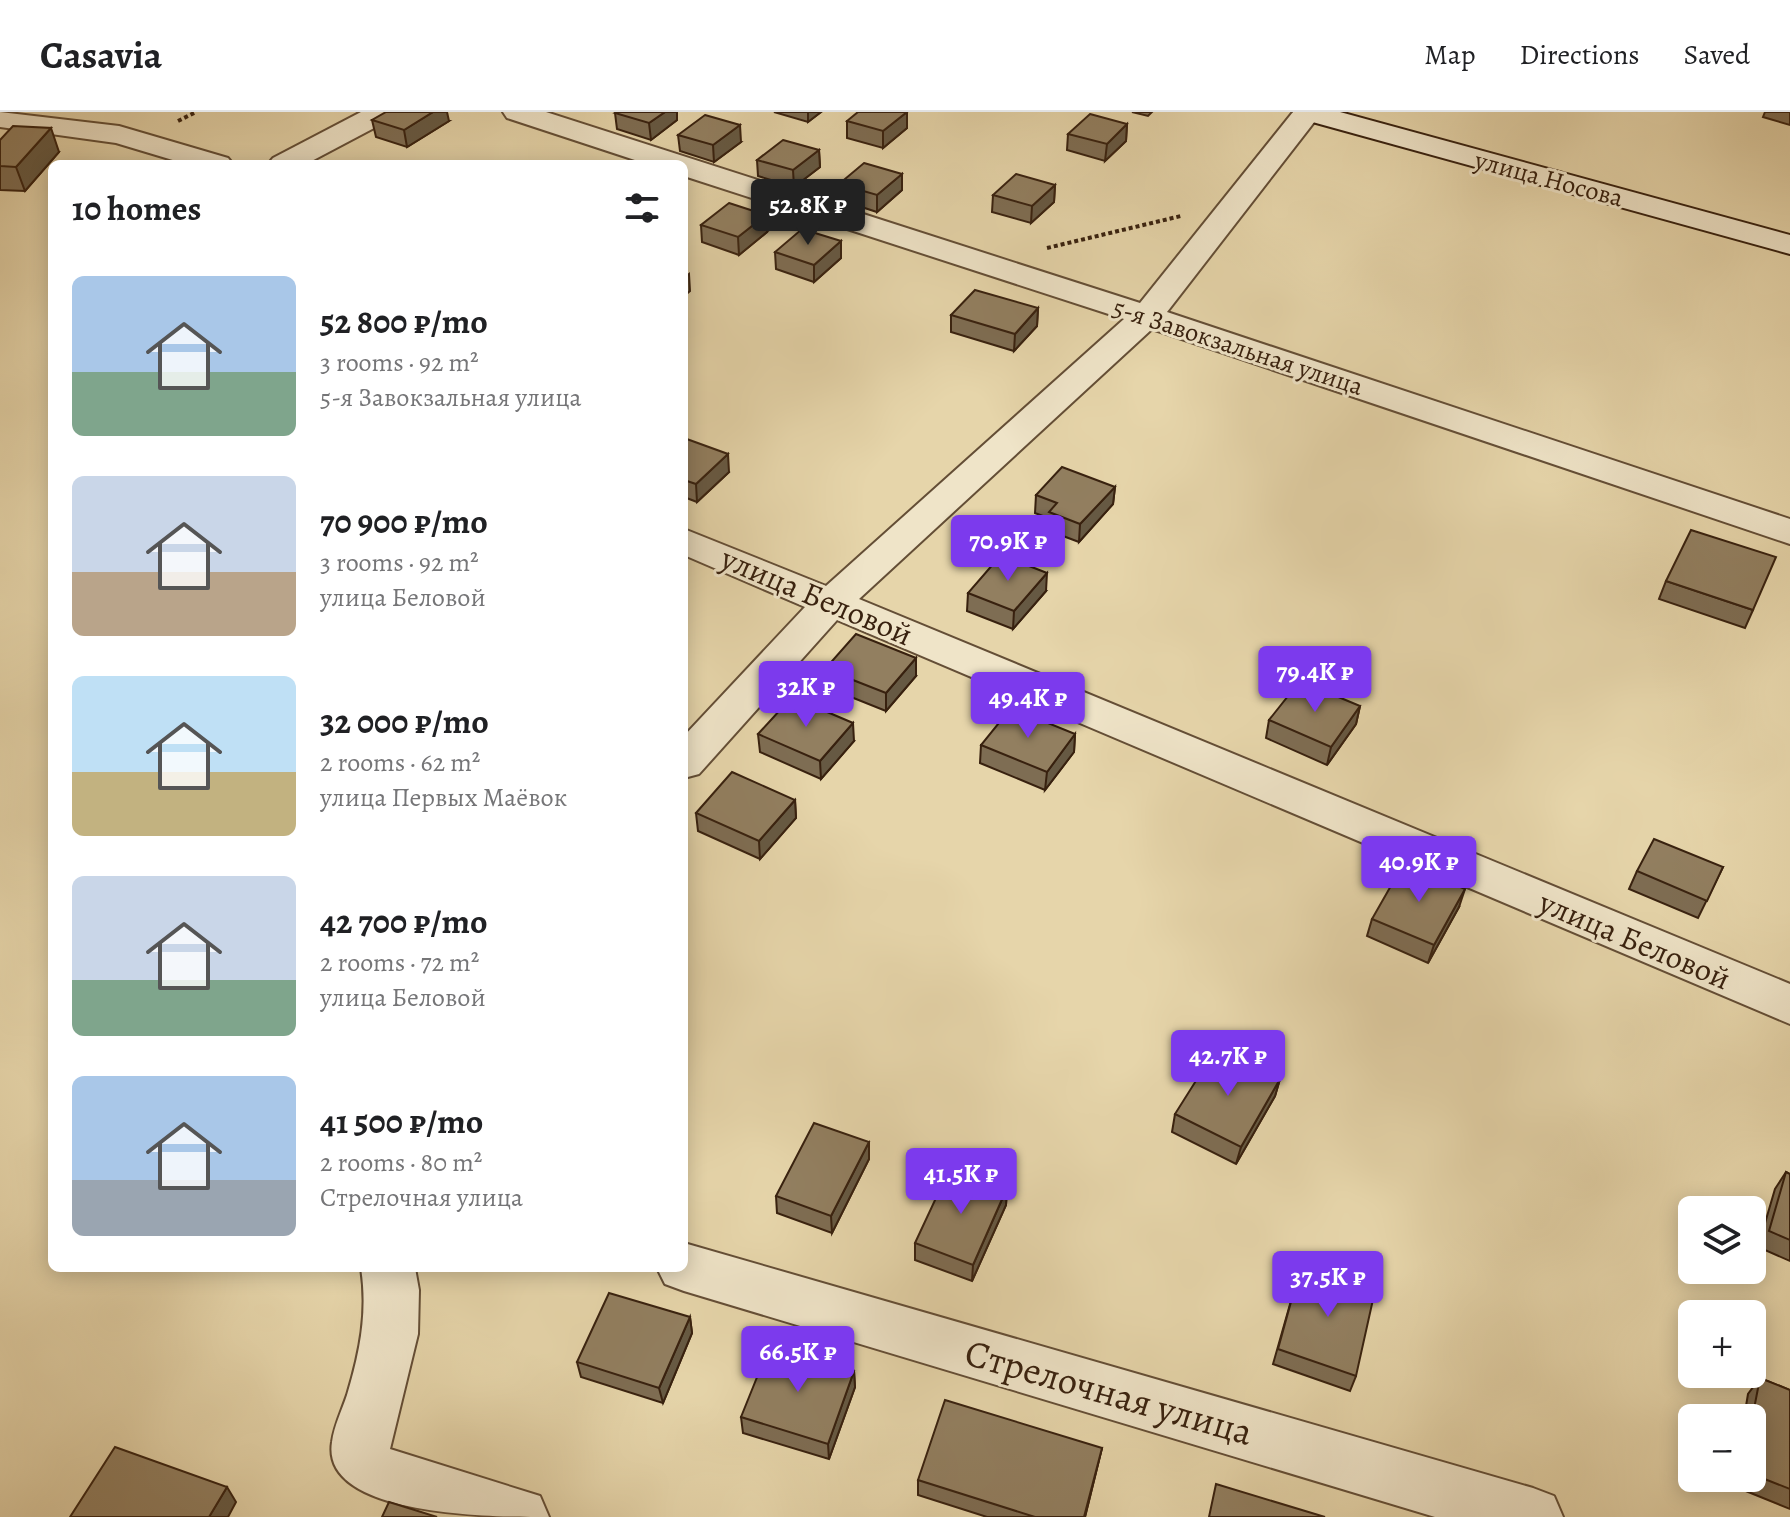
<!DOCTYPE html>
<html lang="en">
<head>
<meta charset="utf-8">
<style>
	:root { --surface:#fff; --page:#f6f6f6; --text:#202124; --muted:#757577; --line:#e0e0e0; --accent:#7c3aed }
	body { margin:0; font-family:Alegreya,serif; background:var(--page); color:var(--text); height:100vh; display:flex; flex-direction:column; font-size:30px; white-space:nowrap }
	* { box-sizing:border-box; margin:0 }
	p { font-size:26px; color:var(--muted) }
	.icon { flex:none; width:44px; height:44px; fill:none; stroke:currentColor; stroke-width:2; stroke-linecap:round; stroke-linejoin:round }
	.map { position:relative; flex:1; overflow:hidden }
	.sheet { position:absolute; left:48px; top:48px; width:640px; height:1112px; display:flex; flex-direction:column; background:var(--surface); border-radius:12px; box-shadow:0 4px 20px #0003 }
	.sheet>* { flex:none }
	.buttons { position:absolute; left:1678px; top:1084px; display:grid; gap:16px }
	.buttons a { display:grid; place-items:center; width:88px; height:88px; border-radius:12px; background:var(--surface); box-shadow:0 4px 20px #0003; font-size:40px }
	.price { position:absolute; translate:-50% -68px; padding:0 18px; border-radius:8px; background:var(--accent); color:#fff; font-size:26px; line-height:52px; filter:drop-shadow(0 2px 4px #0008) }
	.price::after { content:''; position:absolute; left:50%; top:48px; width:24px; height:18px; margin-left:-12px; background:inherit; clip-path:polygon(0 0,100% 0,50% 100%) }
	.price.current { background:#222; color:#fff }
	ul { padding:0; list-style:none }
	li { display:flex; align-items:center; gap:24px; height:200px; padding:0 24px }
	li span { display:grid; place-items:center; flex:none; width:224px; height:160px; border-radius:12px; color:#555 }
	li>.icon { margin-inline-start:auto }
	span .icon { width:96px; height:96px; fill:#fffc; stroke-width:1 }
	li b { font-size:34px }
	h2 { display:flex; justify-content:space-between; align-items:center; height:96px; padding:0 24px; font-size:34px }
	header { display:flex; align-items:center; gap:48px; box-sizing:border-box; height:112px; padding:0 40px; background:var(--surface); border-bottom:2px solid var(--line) }
	header strong { font-size:38px }
	nav { display:flex; gap:44px; margin-inline-start:auto; font-size:28px }
	.map>svg:first-child { display:block }
	.lines { fill:none; stroke-linecap:round; stroke-linejoin:round }
	.minor-casing { stroke:#644e36; stroke-width:4 }
	.secondary-casing { stroke:#38210f; stroke-width:4 }
	.path { stroke:#38210f; stroke-width:4; stroke-dasharray:4 3; stroke-linecap:butt }
	.minor { fill:#efe4c8; fill-rule:evenodd }
	.secondary { fill:#efe4c8; fill-rule:evenodd }
	.wall { fill:#7e6d53; stroke:#38210f; stroke-width:2 }
	.shaded-wall { fill:#665943; stroke:#38210f; stroke-width:2 }
	.building { fill:#927f60; stroke:#38210f; stroke-width:2 }
	.labels { text-anchor:middle; dominant-baseline:central; stroke-width:6; stroke-linejoin:round; paint-order:stroke }
	.far-street-label { font-size:26px; fill:#38210f; stroke:#efe4c8 }
	.street-label { font-size:32px; fill:#38210f; stroke:#efe4c8 }
	.near-street-label { font-size:38px; fill:#38210f; stroke:#efe4c8 }
</style>
</head>
<body>
<header>
<strong>Casavia</strong>
<nav><a>Map</a><a>Directions</a><a>Saved</a></nav>
</header>
<div class="map">
<svg width="1790" height="1405" viewBox="0 0 1790 1405">
	<rect width="100%" height="100%" fill="#e6d5aa"/>
	<filter id="stains"><feTurbulence type="fractalNoise" baseFrequency=".0025" numOctaves="4"/><feColorMatrix values="0 0 0 0 .2 0 0 0 0 .09 0 0 0 0 .02 0 0 0 .5 -.17"/></filter>
	<radialGradient id="worn" r=".72"><stop offset=".6" stop-color="#630" stop-opacity="0"/><stop offset="1" stop-color="#630" stop-opacity=".3"/></radialGradient>
	<g class="lines">
		<g class="minor-casing">
			<g id="minor">
				<polygon points="0,0 119,14 228,46 233,52 186,52 116,31 0,15"/>
				<polygon points="361,0 397,0 393,6 306,52 268,52 273,46"/>
				<polygon points="503,0 546,0 1140,191 1293,0 1322,0 1167,200 1790,407 1790,432 1152,217 859,487 1790,872 1790,912 837,508 699,662 684,666 684,624 805,495 684,443 684,417 826,474 1124,207 684,64 684,52 647,52 507,6"/>
				<polygon points="684,1131 1533,1376 1554,1384 1563,1405 1435,1405 684,1179 665,1172 657,1156 684,1156"/>
				<path d="M 361,1156 L 415,1156 L 419,1178 L 418,1222 L 390,1337 L 540,1384 L 549,1405 C 495,1405 320,1405 332,1330 C 334,1314 342,1298 347,1283 C 360,1240 368,1200 361,1156 Z"/>
			</g>
		</g>
		<g class="secondary-casing">
			<polygon id="secondary" points="1294,0 1340,0 1790,123 1790,142 1298,6"/>
		</g>
		<g class="path">
			<polyline points="178,9 196,0"/>
			<polyline points="1047,136 1181,104"/>
		</g>
		<use href="#minor" class="minor"/>
		<use href="#secondary" class="secondary"/>
	</g>
	<g class="wall">
		<polygon points="617,0 677,0 677,8 651,28 617,17 615,1"/>
		<polygon points="774,0 821,0 808,10"/>
		<polygon points="907,0 907,16 883,36 847,26 847,9"/>
		<polygon points="1132,0 1152,0 1148,4"/>
		<polygon points="1765,0 1790,0 1790,13 1763,5"/>
		<polygon points="372,8 449,9 407,35 376,25"/>
		<polygon points="1127,12 1126,29 1105,49 1067,38 1068,22"/>
		<polygon points="678,23 741,30 714,50 680,39"/>
		<polygon points="0,28 59,40 25,79 0,78"/>
		<polygon points="819,38 820,55 794,75 758,64 757,48"/>
		<polygon points="902,62 902,78 877,100 840,88 839,72"/>
		<polygon points="1055,73 1054,90 1031,111 992,100 993,83"/>
		<polygon points="701,113 767,120 739,143 702,130"/>
		<polygon points="841,129 841,146 814,170 776,157 775,140"/>
		<polygon points="1038,196 1037,214 1014,239 951,220 951,203"/>
		<polygon points="684,326 729,360 697,390 684,385"/>
		<polygon points="1115,375 1113,392 1079,430 1047,418 1048,406 1035,401 1036,383"/>
		<polygon points="1666,469 1753,498 1745,516 1659,487"/>
		<polygon points="1046,479 1013,517 967,499 968,481"/>
		<polygon points="825,557 916,564 886,599 826,575"/>
		<polygon points="1360,594 1356,612 1327,653 1266,626 1269,608"/>
		<polygon points="758,622 854,629 821,667 760,640"/>
		<polygon points="1075,622 1074,640 1045,678 980,651 981,633"/>
		<polygon points="795,688 796,706 760,747 698,719 696,701"/>
		<polygon points="1723,755 1698,806 1629,777 1637,759"/>
		<polygon points="1459,795 1428,851 1367,824 1372,807"/>
		<polygon points="1280,967 1275,984 1236,1052 1172,1020 1175,1002"/>
		<polygon points="869,1030 869,1047 832,1121 777,1101 776,1084"/>
		<polygon points="1786,1060 1790,1062 1790,1149 1758,1135 1775,1077"/>
		<polygon points="1007,1076 1006,1093 972,1169 915,1148 915,1131"/>
		<polygon points="1302,1150 1356,1264 1350,1279 1273,1252"/>
		<polygon points="690,1205 692,1221 663,1291 581,1265 577,1250"/>
		<polygon points="854,1259 855,1275 829,1347 743,1321 741,1305"/>
		<polygon points="1760,1266 1790,1278 1790,1397 1731,1373 1732,1366 1752,1366 1752,1306 1744,1306 1748,1282"/>
		<polygon points="1102,1336 1085,1405 987,1405 918,1383 918,1368"/>
	</g>
	<g class="shaded-wall">
		<polygon points="433,0 447,0 449,9 407,35 404,18"/>
		<polygon points="665,0 677,0 677,8 651,28 649,11"/>
		<polygon points="808,0 821,0 808,10"/>
		<polygon points="907,0 907,16 883,36 883,19"/>
		<polygon points="1127,12 1126,29 1105,49 1107,32"/>
		<polygon points="740,13 741,30 714,50 713,33"/>
		<polygon points="51,16 59,40 25,79 16,55"/>
		<polygon points="819,38 820,55 794,75 793,58"/>
		<polygon points="902,62 902,78 877,100 877,83"/>
		<polygon points="1055,73 1054,90 1031,111 1032,94"/>
		<polygon points="766,103 767,120 739,143 738,125"/>
		<polygon points="841,129 841,146 814,170 814,153"/>
		<polygon points="689,162 690,179 684,184 684,166"/>
		<polygon points="1038,196 1037,214 1014,239 1015,222"/>
		<polygon points="728,342 729,360 697,390 696,372"/>
		<polygon points="1115,375 1113,392 1079,430 1080,412"/>
		<polygon points="1047,461 1046,479 1013,517 1014,499"/>
		<polygon points="916,546 916,564 886,599 886,581"/>
		<polygon points="1360,594 1356,612 1327,653 1331,635"/>
		<polygon points="853,611 854,629 821,667 820,649"/>
		<polygon points="1075,622 1074,640 1045,678 1047,660"/>
		<polygon points="795,688 796,706 760,747 759,729"/>
		<polygon points="1465,777 1459,795 1428,851 1434,833"/>
		<polygon points="1280,967 1275,984 1236,1052 1241,1035"/>
		<polygon points="869,1030 869,1047 832,1121 831,1104"/>
		<polygon points="1007,1076 1006,1093 972,1169 973,1153"/>
		<polygon points="690,1205 692,1221 663,1291 659,1276"/>
		<polygon points="854,1259 855,1275 829,1347 828,1332"/>
		<polygon points="1102,1336 1085,1405 1084,1405"/>
		<polygon points="227,1375 236,1390 228,1405 209,1405"/>
	</g>
	<g class="building">
		<polygon points="386,0 433,0 404,18 372,8"/>
		<polygon points="617,0 665,0 649,11 615,1"/>
		<polygon points="858,0 907,0 883,19 847,9"/>
		<polygon points="1090,2 1127,12 1107,32 1068,22"/>
		<polygon points="705,3 740,13 713,33 678,23"/>
		<polygon points="13,14 51,16 16,55 0,54 0,28"/>
		<polygon points="783,28 819,38 793,58 757,48"/>
		<polygon points="864,51 902,62 877,83 839,72"/>
		<polygon points="1016,62 1055,73 1032,94 993,83"/>
		<polygon points="729,91 766,103 738,125 701,113"/>
		<polygon points="802,117 841,129 814,153 775,140"/>
		<polygon points="975,178 1038,196 1015,222 951,203"/>
		<polygon points="684,326 728,342 696,372 684,368"/>
		<polygon points="1062,355 1115,375 1080,412 1049,400 1057,391 1036,383"/>
		<polygon points="1691,418 1776,445 1753,498 1666,469"/>
		<polygon points="1001,443 1047,461 1014,499 968,481"/>
		<polygon points="856,522 916,546 886,581 825,557"/>
		<polygon points="1300,569 1360,594 1331,635 1269,608"/>
		<polygon points="792,585 853,611 820,649 758,622"/>
		<polygon points="1011,596 1075,622 1047,660 981,633"/>
		<polygon points="732,660 795,688 759,729 696,701"/>
		<polygon points="1654,727 1723,755 1707,789 1637,759"/>
		<polygon points="1404,751 1465,777 1434,833 1372,807"/>
		<polygon points="1216,937 1280,967 1241,1035 1175,1002"/>
		<polygon points="814,1011 869,1030 831,1104 776,1084"/>
		<polygon points="950,1056 1007,1076 973,1153 915,1131"/>
		<polygon points="1786,1060 1790,1062 1790,1128 1769,1119"/>
		<polygon points="1302,1150 1376,1174 1356,1264 1278,1237"/>
		<polygon points="609,1181 690,1205 659,1276 577,1250"/>
		<polygon points="770,1233 854,1259 828,1332 741,1305"/>
		<polygon points="1760,1266 1790,1278 1790,1377 1752,1362 1752,1307"/>
		<polygon points="945,1288 1102,1336 1084,1405 1035,1405 918,1368"/>
		<polygon points="115,1335 227,1375 209,1405 70,1405"/>
		<polygon points="1216,1372 1325,1405 1209,1405"/>
		<polygon points="389,1390 437,1405 382,1405"/>
	</g>
	<g class="labels">
		<g class="far-street-label">
			<text transform="translate(1549 67) rotate(15)">улица Носова</text>
			<text transform="translate(1238 235) rotate(18)">5-я Завокзальная улица</text>
		</g>
		<g class="street-label">
			<text transform="translate(817 484) rotate(23)">улица Беловой</text>
			<text transform="translate(1635 828) rotate(23)">улица Беловой</text>
		</g>
		<g class="near-street-label">
			<text transform="translate(1109 1280) rotate(16)">Стрелочная улица</text>
		</g>
	</g>
	<rect width="100%" height="100%" filter="url(#stains)"/>
	<rect width="100%" height="100%" fill="url(#worn)"/>
</svg>
<div class="buttons">
<a><svg class="icon" aria-label="layers" viewBox="0 0 24 24"><path d="M12 4l9 5-9 5-9-5zM3 14l9 5 9-5"/></svg></a>
<a>+</a>
<a>−</a>
</div>
<b class="price current" style="left:808px;top:135px">52.8K ₽</b>
<b class="price" style="left:1008px;top:471px">70.9K ₽</b>
<b class="price" style="left:1315px;top:602px">79.4K ₽</b>
<b class="price" style="left:806px;top:617px">32K ₽</b>
<b class="price" style="left:1028px;top:628px">49.4K ₽</b>
<b class="price" style="left:1419px;top:792px">40.9K ₽</b>
<b class="price" style="left:1228px;top:986px">42.7K ₽</b>
<b class="price" style="left:961px;top:1104px">41.5K ₽</b>
<b class="price" style="left:1328px;top:1207px">37.5K ₽</b>
<b class="price" style="left:798px;top:1282px">66.5K ₽</b>
<section class="sheet">
<h2>10 homes<svg class="icon" aria-label="filters" viewBox="0 0 24 24"><path d="M4 7h16M4 17h16"/><circle cx="9" cy="7" r="2"/><circle cx="15" cy="17" r="2"/></svg></h2>
<ul>
<li><span style="background:linear-gradient(#a9c7e8 60%,#7fa58c 0)"><svg class="icon" aria-label="home" viewBox="0 0 24 24"><path d="M3 11l9-7 9 7M6 9v11h12V9"/></svg></span><div><b>52 800 ₽/mo</b><p>3 rooms · 92 m²</p><p>5-я Завокзальная улица</p></div></li>
<li><span style="background:linear-gradient(#c9d6e8 60%,#b9a48a 0)"><svg class="icon" aria-label="home" viewBox="0 0 24 24"><path d="M3 11l9-7 9 7M6 9v11h12V9"/></svg></span><div><b>70 900 ₽/mo</b><p>3 rooms · 92 m²</p><p>улица Беловой</p></div></li>
<li><span style="background:linear-gradient(#bfe0f5 60%,#c2b280 0)"><svg class="icon" aria-label="home" viewBox="0 0 24 24"><path d="M3 11l9-7 9 7M6 9v11h12V9"/></svg></span><div><b>32 000 ₽/mo</b><p>2 rooms · 62 m²</p><p>улица Первых Маёвок</p></div></li>
<li><span style="background:linear-gradient(#c9d6e8 65%,#7fa58c 0)"><svg class="icon" aria-label="home" viewBox="0 0 24 24"><path d="M3 11l9-7 9 7M6 9v11h12V9"/></svg></span><div><b>42 700 ₽/mo</b><p>2 rooms · 72 m²</p><p>улица Беловой</p></div></li>
<li><span style="background:linear-gradient(#a9c7e8 65%,#9aa5b1 0)"><svg class="icon" aria-label="home" viewBox="0 0 24 24"><path d="M3 11l9-7 9 7M6 9v11h12V9"/></svg></span><div><b>41 500 ₽/mo</b><p>2 rooms · 80 m²</p><p>Стрелочная улица</p></div></li>
</ul>
</section>
</div>
</body>
</html>
